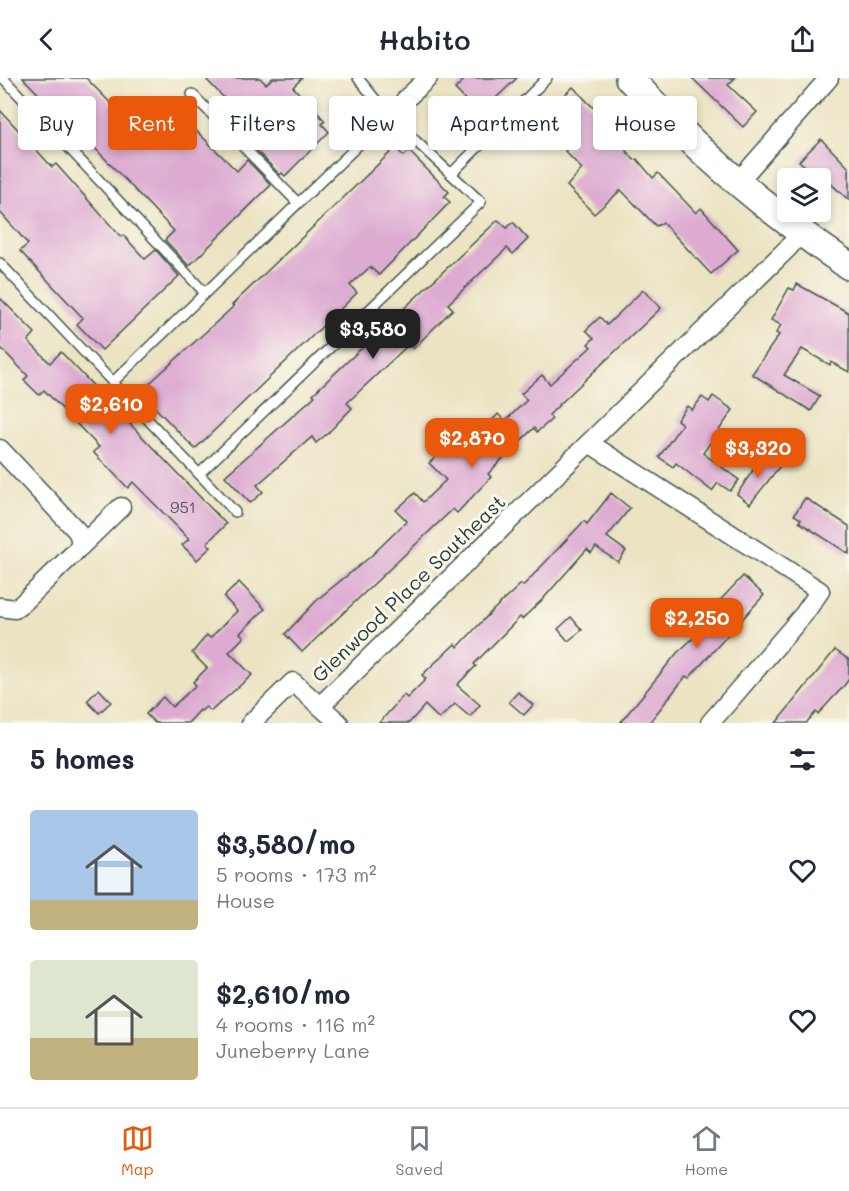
<!DOCTYPE html>
<html lang="en">
<head>
<meta charset="utf-8">
<style>
	:root { --surface:#fff; --page:#f2f2f3; --text:#1f2937; --muted:#747a83; --line:#e0e1e3; --accent:#ea580c }
	body { margin:0; font-family:Mali,sans-serif; background:var(--page); color:var(--text); height:100vh; display:flex; flex-direction:column; font-size:22px; white-space:nowrap }
	* { box-sizing:border-box; margin:0 }
	p { font-size:20px; color:var(--muted) }
	.icon { flex:none; width:33px; height:33px; fill:none; stroke:currentColor; stroke-width:2; stroke-linecap:round; stroke-linejoin:round }
	.map { position:relative; height:645px; overflow:hidden }
	.drawer { display:flex; flex-direction:column; background:var(--surface); flex:1 }
	.drawer>* { flex:none }
	.hud { position:absolute; left:18px; top:18px; width:813px; height:54px; display:flex; gap:12px }
	.controls { position:absolute; left:777px; top:90px; display:grid; gap:12px }
	.controls a { display:grid; place-items:center; width:54px; height:54px; border-radius:6px; background:var(--surface); box-shadow:0 3px 9px #0003; font-size:30px }
	.price { position:absolute; translate:-50% -51px; padding:0 14px; border-radius:12px; background:var(--accent); color:#fff; font-size:20px; line-height:39px; filter:drop-shadow(0 2px 3px #0008) }
	.price::after { content:''; position:absolute; left:50%; top:36px; width:18px; height:14px; margin-left:-9px; background:inherit; clip-path:polygon(0 0,100% 0,50% 100%) }
	.price.on { background:#222; color:#fff }
	ul { padding:0; list-style:none }
	li { display:flex; align-items:center; gap:18px; height:150px; padding:0 30px }
	li span { display:grid; place-items:center; flex:none; width:168px; height:120px; border-radius:6px; color:#555 }
	li>.icon { margin-inline-start:auto }
	span .icon { width:72px; height:72px; fill:#fffc; stroke-width:1 }
	li b { font-size:26px }
	h2 { display:flex; justify-content:space-between; align-items:center; height:72px; padding:0 30px; font-size:26px }
	.chip { padding:0 21px; border-radius:6px; background:var(--surface); box-shadow:0 3px 9px #0003; font-size:21px; line-height:54px }
	.chip.on { background:var(--accent); color:#fff }
	header { display:flex; justify-content:space-between; align-items:center; height:78px; padding:0 30px; background:var(--surface); font-size:27px; font-weight:600 }
	.tabs { display:flex; justify-content:space-around; align-items:center; height:84px; border-top:2px solid var(--line); background:var(--surface); font-size:16px; color:var(--muted) }
	.tabs a { display:grid; justify-items:center; gap:3px }
	.tabs .on { color:var(--accent) }
	.map>svg:first-child { display:block }
	.building { fill:#ddabd2 }
	.lines { fill:none; stroke-linecap:round; stroke-linejoin:round }
	.lane-casing { stroke:#3e5649; stroke-width:12 }
	.street-casing { stroke:#3e5649; stroke-width:21 }
	.secondary-casing { stroke:#3e5649; stroke-width:30 }
	.lane { stroke:#fff; stroke-width:9 }
	.street { stroke:#fff; stroke-width:18 }
	.secondary { stroke:#fff; stroke-width:27 }
	.labels { text-anchor:middle; dominant-baseline:central; stroke-width:6; stroke-linejoin:round; paint-order:stroke }
	.number-label { font-size:16px; fill:#4e585c }
	.street-label { font-size:20px; fill:#1f3d34; stroke:#fbf7ec }
</style>
</head>
<body>
<header><svg class="icon" aria-label="back" viewBox="0 0 24 24"><path d="M15 5l-7 7 7 7"/></svg>Habito<svg class="icon" aria-label="share" viewBox="0 0 24 24"><path d="M12 15V3M7 8l5-5 5 5M5 13v7h14v-7"/></svg></header>
<div class="map">
<svg width="849" height="645" viewBox="0 0 849 645">
	<rect width="100%" height="100%" fill="#fbf7ec"/>
	<filter id="ink" filterUnits="userSpaceOnUse"><feTurbulence type="fractalNoise" baseFrequency=".0167" numOctaves="2"/><feDisplacementMap in="SourceGraphic" scale="12" xChannelSelector="R" yChannelSelector="G"/><feConvolveMatrix kernelMatrix="1 2 1 2 8 2 1 2 1" color-interpolation-filters="sRGB"/></filter>
	<filter id="wash" filterUnits="userSpaceOnUse"><feTurbulence type="fractalNoise" baseFrequency=".008" numOctaves="4" result="noise"/><feDisplacementMap in="SourceGraphic" scale="24" xChannelSelector="R" yChannelSelector="G"/><feGaussianBlur stdDeviation="1.35" result="paint"/><feColorMatrix in="noise" values="0 0 0 0 0 0 0 0 0 0 0 0 0 0 0 0 0 1.4 0 .05"/><feComposite in="paint" operator="in"/></filter>
	<g filter="url(#wash)">
		<rect width="100%" height="100%" fill="#ebe3c2"/>
		<g id="blocks">
			<g class="building">
				<polygon points="23,0 86,0 137,52 159,31 162,33 171,28 237,93 247,82 271,107 189,188 165,162 174,153 94,69 92,71"/>
				<polygon points="205,0 260,0 266,6 273,0 302,0 293,9 325,43 322,46 329,54 285,98 282,95 280,97 257,73 266,64"/>
				<polygon points="466,0 517,0 479,36 455,11"/>
				<polygon points="692,0 735,0 728,7 757,34 743,49"/>
				<polygon points="573,9 621,58 617,62 634,82 637,81 653,100 658,95 696,135 701,130 738,172 711,196 663,145 656,148 621,112 594,136 567,108 582,91 565,73 575,63 547,34"/>
				<polygon points="0,32 52,89 56,86 121,159 123,157 145,181 156,172 179,198 102,272 77,246 83,240 20,173 28,166 0,134"/>
				<polygon points="821,61 849,90 849,122 821,97 819,100 799,83"/>
				<polygon points="395,70 404,78 409,73 449,114 444,119 450,124 379,197 370,189 350,207 357,215 195,371 140,314 234,228 232,227"/>
				<polygon points="498,142 507,150 513,144 528,161 513,176 507,170 448,226 453,231 413,271 409,266 347,325 352,330 328,355 316,365 312,359 257,407 263,414 250,425 225,398 315,318 313,316"/>
				<polygon points="797,206 849,235 849,294 831,284 830,287 802,271 784,297 820,318 811,333 752,296 779,257 776,255 781,247 771,242 789,210 794,212"/>
				<polygon points="643,212 661,230 564,322 549,337 552,341 537,354 534,350 505,378 488,396 491,399 457,435 453,431 302,574 285,556 318,521 370,479 407,443 396,432 415,415 423,424 446,402 429,385 458,360 466,371 498,336 505,343 527,322 521,316 542,297 550,306 591,269 588,266 594,260 586,252 600,239 607,247"/>
				<polygon points="0,220 35,255 28,263 50,285 61,274 226,446 207,465 211,469 197,482 182,467 189,461 133,404 128,410 93,374 99,369 44,312 39,317 24,302 28,298 0,269"/>
				<polygon points="713,318 733,332 703,375 739,402 730,413 718,405 712,413 676,385 673,389 659,379 682,346 677,342 687,328 692,332 702,319 709,324"/>
				<polygon points="763,377 780,388 750,426 737,416"/>
				<polygon points="611,415 630,430 607,459 626,473 618,484 596,469 591,475 587,471 543,521 522,541 520,539 474,586 476,588 457,607 480,627 470,639 455,626 439,641 425,627 409,645 379,645 404,617 407,620 426,601 422,597 455,566 458,569 490,535 521,506 523,508 584,443 587,446"/>
				<polygon points="805,420 849,448 849,476 799,444 801,441 794,437"/>
				<polygon points="743,498 764,517 689,600 686,598 649,645 620,645 677,575 701,553 696,548"/>
				<polygon points="239,504 265,531 240,555 244,559 229,574 252,597 211,633 206,629 201,633 200,632 188,645 155,645 146,636 163,619 172,629 196,607 193,604 207,590 192,575 207,557 210,560 237,533 224,519"/>
				<polygon points="571,539 582,552 568,563 558,551"/>
				<polygon points="835,572 849,582 849,601 843,609 818,636 816,634 806,645 776,645"/>
				<polygon points="99,611 111,624 99,635 87,623"/>
				<polygon points="518,614 533,627 524,637 509,624"/>
			</g>
		</g>
	</g>
	<g filter="url(#ink)">
		<use href="#blocks" fill-opacity="0" stroke="#3e5649" stroke-width="1.5"/>
		<g class="lines">
			<g class="lane-casing">
				<g id="lane">
					<polyline points="3,0 205,215"/>
					<polyline points="192,16 298,125"/>
					<polyline points="451,96 547,0"/>
					<polyline points="0,185 235,434"/>
					<polyline points="113,304 405,22"/>
					<polyline points="199,396 481,124 389,38 358,0"/>
				</g>
			</g>
			<g class="street-casing">
				<g id="street">
					<polyline points="405,22 428,0"/>
					<polyline points="737,105 829,0"/>
					<polyline points="589,365 820,513 804,536 710,645"/>
					<path d="M 0,371 L 77,453 C 82,463 81,468 73,476 L 22,526 L 15,531 L 0,529"/>
					<polyline points="80,469 121,429"/>
					<polyline points="320,628 789,169 800,155"/>
					<polyline points="251,645 293,604 339,645"/>
				</g>
			</g>
			<g class="secondary-casing">
				<path id="secondary" d="M 629,0 C 695,71 768,134 849,188"/>
			</g>
			<use href="#lane" class="lane"/>
			<use href="#street" class="street"/>
			<use href="#secondary" class="secondary"/>
		</g>
	</g>
	<g class="labels">
		<g class="number-label">
			<text x="183" y="428">951</text>
		</g>
		<g class="street-label">
			<text transform="translate(408 510) rotate(-44)">Glenwood Place Southeast</text>
		</g>
	</g>
</svg>
<div class="controls">
<a><svg class="icon" aria-label="layers" viewBox="0 0 24 24"><path d="M12 4l9 5-9 5-9-5zM3 14l9 5 9-5"/></svg></a>
</div>
<b class="price on" style="left:373px;top:282px">$3,580</b>
<b class="price" style="left:111px;top:357px">$2,610</b>
<b class="price" style="left:472px;top:391px">$2,870</b>
<b class="price" style="left:758px;top:401px">$3,320</b>
<b class="price" style="left:697px;top:571px">$2,250</b>
<div class="hud">
<a class="chip">Buy</a>
<a class="chip on">Rent</a>
<a class="chip">Filters</a>
<a class="chip">New</a>
<a class="chip">Apartment</a>
<a class="chip">House</a>
</div>
</div>
<section class="drawer">
<h2>5 homes<svg class="icon" aria-label="filters" viewBox="0 0 24 24"><path d="M4 7h16M4 17h16"/><circle cx="9" cy="7" r="2"/><circle cx="15" cy="17" r="2"/></svg></h2>
<ul>
<li><span style="background:linear-gradient(#a9c7e8 75%,#c2b280 0)"><svg class="icon" aria-label="home" viewBox="0 0 24 24"><path d="M3 11l9-7 9 7M6 9v11h12V9"/></svg></span><div><b>$3,580/mo</b><p>5 rooms · 173 m²</p><p>House</p></div><svg class="icon" aria-label="heart" viewBox="0 0 24 24"><path d="M12 20l-8-8c-3-5 5-10 8-4 3-6 11-1 8 4z"/></svg></li>
<li><span style="background:linear-gradient(#dfe7d0 65%,#c2b280 0)"><svg class="icon" aria-label="home" viewBox="0 0 24 24"><path d="M3 11l9-7 9 7M6 9v11h12V9"/></svg></span><div><b>$2,610/mo</b><p>4 rooms · 116 m²</p><p>Juneberry Lane</p></div><svg class="icon" aria-label="heart" viewBox="0 0 24 24"><path d="M12 20l-8-8c-3-5 5-10 8-4 3-6 11-1 8 4z"/></svg></li>
</ul>
</section>
<nav class="tabs">
<a class="on"><svg class="icon" aria-label="map" viewBox="0 0 24 24"><path d="M3 6l6-2 6 2 6-2v14l-6 2-6-2-6 2zM9 4v14M15 6v14"/></svg>Map</a>
<a><svg class="icon" aria-label="saved" viewBox="0 0 24 24"><path d="M7 4h10v16l-5-4-5 4z"/></svg>Saved</a>
<a><svg class="icon" aria-label="home" viewBox="0 0 24 24"><path d="M3 11l9-7 9 7M6 9v11h12V9"/></svg>Home</a>
</nav>
</body>
</html>
